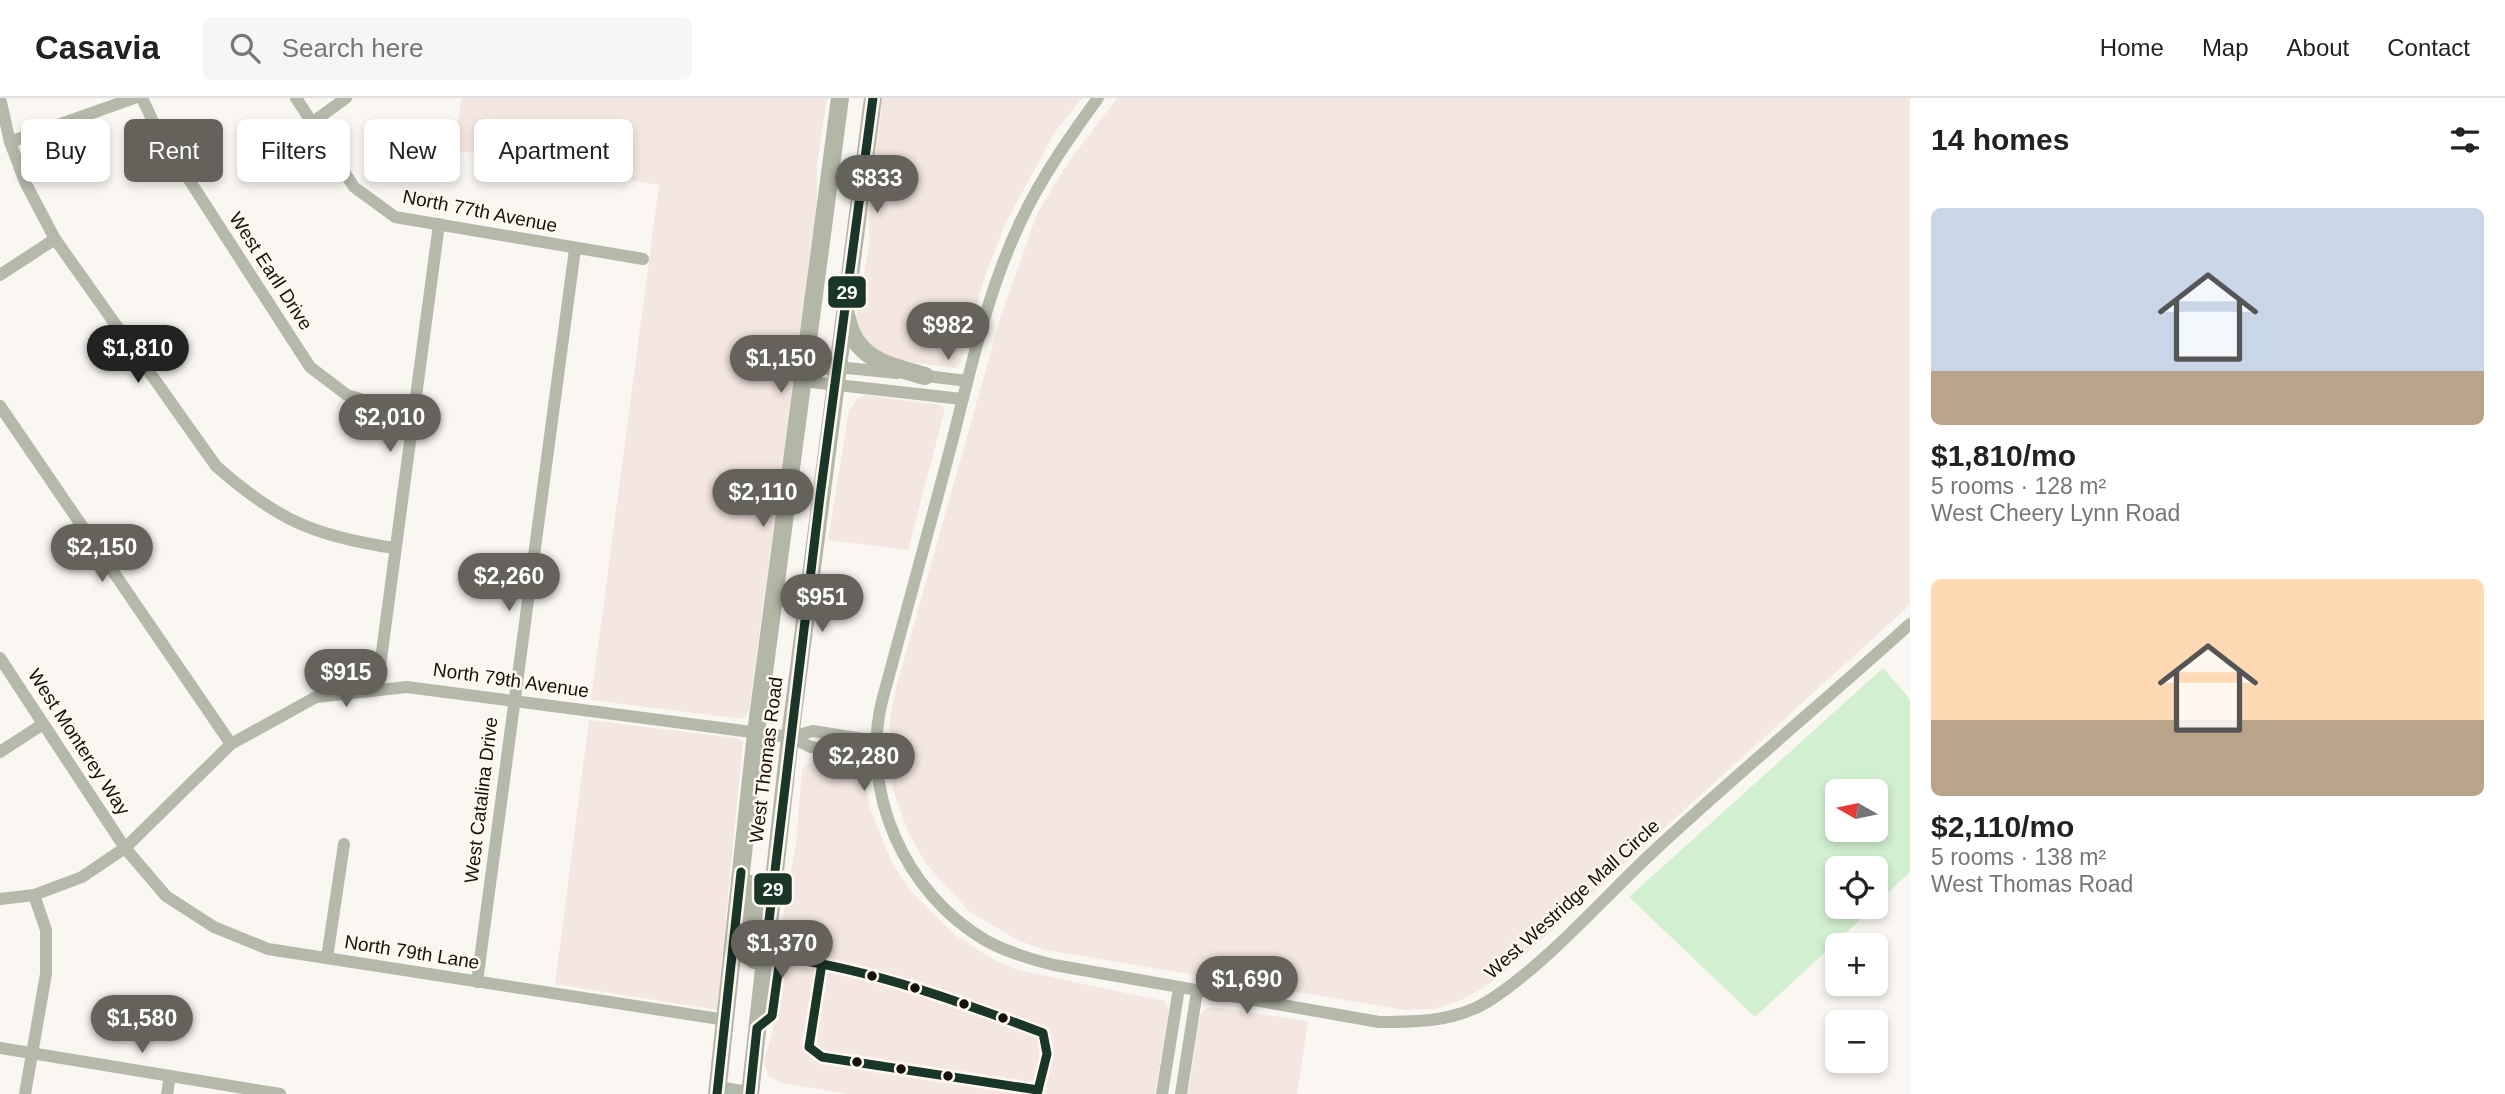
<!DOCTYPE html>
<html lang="en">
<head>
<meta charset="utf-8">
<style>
	:root { --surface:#fff; --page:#f6f6f6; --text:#222; --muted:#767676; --line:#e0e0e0; --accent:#65625c }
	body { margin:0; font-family:Helvetica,sans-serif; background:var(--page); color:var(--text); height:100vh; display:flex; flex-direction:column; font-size:26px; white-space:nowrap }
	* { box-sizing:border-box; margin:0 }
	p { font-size:23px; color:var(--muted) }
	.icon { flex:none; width:38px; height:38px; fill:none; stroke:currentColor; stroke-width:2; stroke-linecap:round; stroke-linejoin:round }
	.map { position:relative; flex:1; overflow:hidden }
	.drawer { display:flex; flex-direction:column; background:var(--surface); width:595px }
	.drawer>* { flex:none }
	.hud { position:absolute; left:21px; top:21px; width:665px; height:63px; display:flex; gap:14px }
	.needle { width:46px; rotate:279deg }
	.tools { position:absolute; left:1825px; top:681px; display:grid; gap:14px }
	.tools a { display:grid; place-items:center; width:63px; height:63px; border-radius:10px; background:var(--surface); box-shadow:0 4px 10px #0003; font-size:35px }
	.price { position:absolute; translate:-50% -60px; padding:0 16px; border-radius:24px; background:var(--accent); color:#fff; font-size:23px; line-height:46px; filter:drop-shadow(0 2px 4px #0008) }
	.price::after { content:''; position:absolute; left:50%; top:42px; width:21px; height:16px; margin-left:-10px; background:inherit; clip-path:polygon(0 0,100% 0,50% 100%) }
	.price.on { background:#222; color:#fff }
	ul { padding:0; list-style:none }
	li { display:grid; align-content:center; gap:14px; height:371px; padding:0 21px }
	li span { display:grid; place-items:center; height:217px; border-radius:10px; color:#555 }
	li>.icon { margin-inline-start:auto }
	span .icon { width:126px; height:126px; fill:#fffc; stroke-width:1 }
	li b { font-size:30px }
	h2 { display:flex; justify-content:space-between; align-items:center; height:84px; padding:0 21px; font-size:30px }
	.chip { padding:0 24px; border-radius:10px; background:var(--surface); box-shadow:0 4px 10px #0003; font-size:24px; line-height:63px }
	.chip.on { background:var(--accent); color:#fff }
	header { display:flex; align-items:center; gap:42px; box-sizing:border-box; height:98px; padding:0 35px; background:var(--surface); border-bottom:2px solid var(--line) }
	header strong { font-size:33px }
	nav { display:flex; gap:38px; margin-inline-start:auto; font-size:24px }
	.search { width:490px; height:63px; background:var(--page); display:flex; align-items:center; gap:18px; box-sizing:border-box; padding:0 24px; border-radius:10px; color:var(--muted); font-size:26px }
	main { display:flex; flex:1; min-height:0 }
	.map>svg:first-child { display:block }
	.commercial { fill:#f4e7e2 }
	.green { fill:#d2efd0; fill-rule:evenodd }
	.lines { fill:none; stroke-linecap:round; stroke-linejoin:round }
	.minor { stroke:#b4b9aa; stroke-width:12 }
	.tertiary { stroke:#b4b9aa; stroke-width:16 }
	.secondary { stroke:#b3b7a6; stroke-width:18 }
	.bus-1-casing { stroke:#fef8ef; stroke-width:14 }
	.bus-1 { stroke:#193628; stroke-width:9 }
	.bus-dot { fill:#15120c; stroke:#fef8ef; stroke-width:2.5 }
	.labels { text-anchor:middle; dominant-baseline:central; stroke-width:5; stroke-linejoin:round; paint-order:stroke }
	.street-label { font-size:19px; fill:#15120c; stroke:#fef8ef }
	.line-badge { stroke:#fef8ef; stroke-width:2.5 }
	.badge-label { font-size:19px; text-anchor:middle; font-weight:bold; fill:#fff }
</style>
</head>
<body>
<header>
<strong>Casavia</strong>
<div class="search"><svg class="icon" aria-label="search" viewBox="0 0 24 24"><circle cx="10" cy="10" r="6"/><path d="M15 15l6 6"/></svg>Search here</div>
<nav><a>Home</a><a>Map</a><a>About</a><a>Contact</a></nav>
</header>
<main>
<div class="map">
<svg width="1910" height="996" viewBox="0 0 1910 996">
	<rect width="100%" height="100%" fill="#faf7f2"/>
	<g class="commercial">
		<polygon points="461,0 827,0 817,67 817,105 749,612 742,621 591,602 659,87 454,52"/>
		<polygon points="883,0 1082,0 1055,34 1005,126 984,181 961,265 955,270 885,261 872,255 855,227 870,142 868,119"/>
		<polygon points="1117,0 1910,0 1910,507 1530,852 1492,884 1466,900 1435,911 1404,912 1045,852 1017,842 970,814 925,765 907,731 893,692 890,660 890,620 896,590 1001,218 1037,116 1067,66"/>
		<polygon points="865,297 941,307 945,311 908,452 828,442 849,312 858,300"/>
		<polygon points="589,622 736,640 743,644 717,912 555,886"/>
		<polygon points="820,660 862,667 869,707 891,763 910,792 955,837 998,864 1018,872 1164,903 1169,912 1155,996 849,996 781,985 768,978 764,964 775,924 780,877 779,840 796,746 802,672 805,667"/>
		<polygon points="1214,909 1308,923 1297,996 1188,996 1200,916 1207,910"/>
	</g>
	<path class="green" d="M 1883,570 L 1910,601 L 1910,774 L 1876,806 L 1876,770 L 1838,770 L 1838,808 L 1874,809 L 1755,919 L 1629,799 ZM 1838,693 L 1876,693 L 1876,732 L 1838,732 Z"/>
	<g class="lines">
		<g class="minor">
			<path d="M 0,0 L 10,44 L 25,84 L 55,141 L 216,368 C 277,422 314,438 394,450"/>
			<polyline points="142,0 157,32 310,269 347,297 380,307 413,312"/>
			<polyline points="296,0 354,89 395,119 643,161"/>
			<path d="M 1098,0 C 1069,40 1040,81 1019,127 C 988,193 971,269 953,340 C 930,428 906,516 882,603 C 860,694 904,794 985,842 C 1006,854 1030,861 1054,867 L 1379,924 C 1416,924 1454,924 1487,904 C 1546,867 1604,799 1656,751 C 1739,674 1826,602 1910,526"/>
			<polyline points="313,24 346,0"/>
			<polyline points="10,44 134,0"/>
			<polyline points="0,177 55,141"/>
			<polyline points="837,269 897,275"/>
			<polyline points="919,277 967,283"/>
			<polyline points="802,283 962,301"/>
			<polyline points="0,308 231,646"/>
			<polyline points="0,560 125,750 166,798 214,829 268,851 726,922"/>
			<polyline points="377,591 439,126"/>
			<polyline points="790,639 813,633 875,643"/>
			<polyline points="0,654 43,626"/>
			<polyline points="0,801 34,797 82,779 125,750 231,646 316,599 407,589 790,639 811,649 875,658"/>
			<polyline points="327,860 344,746"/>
			<polyline points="477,884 575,151"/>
			<polyline points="0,950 280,996"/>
			<polyline points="25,996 46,876 46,832 34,797"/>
			<polyline points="167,996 170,978"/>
			<polyline points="1162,996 1179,890"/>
			<polyline points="1181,996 1197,893"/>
		</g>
		<polyline class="tertiary" points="718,991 748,996"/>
		<g class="secondary">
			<path d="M 847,220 C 855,262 890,268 925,278"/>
			<polyline points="804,265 837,269"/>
			<polyline points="740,782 752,787 754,795 754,862"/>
			<polyline points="717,996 756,635 840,0"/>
			<polyline points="750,996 790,639 873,0"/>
		</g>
		<g class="bus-1-casing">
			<g id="bus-1">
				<path d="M 873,0 L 820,398 L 768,831 L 774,846 L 786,860 C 873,872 961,904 1043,935 L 1047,956 L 1037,996"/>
				<polyline points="822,865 809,949 822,959 1038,992"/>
				<polyline points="717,996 741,774"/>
				<polyline points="750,996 757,930 772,918 779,868 786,860"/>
			</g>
		</g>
		<use href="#bus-1" class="bus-1"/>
	</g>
	<g class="bus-dot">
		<circle cx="872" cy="878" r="6"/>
		<circle cx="915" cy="890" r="6"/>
		<circle cx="964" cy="906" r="6"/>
		<circle cx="1003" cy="920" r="6"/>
		<circle cx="857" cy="964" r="6"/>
		<circle cx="901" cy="971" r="6"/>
		<circle cx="948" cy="978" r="6"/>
	</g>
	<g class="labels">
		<g class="street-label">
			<text transform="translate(480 113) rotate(11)">North 77th Avenue</text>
			<text transform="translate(271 173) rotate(57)">West Earll Drive</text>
			<text transform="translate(511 582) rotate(8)">North 79th Avenue</text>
			<text transform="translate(79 644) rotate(57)">West Monterey Way</text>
			<text transform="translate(766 662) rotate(-83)">West Thomas Road</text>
			<text transform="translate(481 702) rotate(-83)">West Catalina Drive</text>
			<text transform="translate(1572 801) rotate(-42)">West Westridge Mall Circle</text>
			<text transform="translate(412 854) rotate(9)">North 79th Lane</text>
		</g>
	</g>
	<g class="line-badge">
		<rect x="827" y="177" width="40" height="34" rx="7" fill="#193628"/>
		<rect x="753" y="774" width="40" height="34" rx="7" fill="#193628"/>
	</g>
	<g class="badge-label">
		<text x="847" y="201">29</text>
		<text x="773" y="798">29</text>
	</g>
</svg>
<div class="tools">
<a><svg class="needle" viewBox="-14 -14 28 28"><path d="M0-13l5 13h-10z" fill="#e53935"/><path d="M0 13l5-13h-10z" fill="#767676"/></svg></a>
<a><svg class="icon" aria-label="locate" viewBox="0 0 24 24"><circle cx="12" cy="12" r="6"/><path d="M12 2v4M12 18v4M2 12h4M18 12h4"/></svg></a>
<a>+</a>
<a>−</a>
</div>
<b class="price" style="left:877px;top:117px">$833</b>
<b class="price" style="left:948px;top:264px">$982</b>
<b class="price on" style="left:138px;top:287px">$1,810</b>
<b class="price" style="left:781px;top:297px">$1,150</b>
<b class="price" style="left:390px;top:356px">$2,010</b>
<b class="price" style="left:763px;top:431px">$2,110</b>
<b class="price" style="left:102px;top:486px">$2,150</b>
<b class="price" style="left:509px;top:515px">$2,260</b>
<b class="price" style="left:822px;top:536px">$951</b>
<b class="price" style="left:346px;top:611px">$915</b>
<b class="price" style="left:864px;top:695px">$2,280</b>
<b class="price" style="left:782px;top:882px">$1,370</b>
<b class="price" style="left:1247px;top:918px">$1,690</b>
<b class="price" style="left:142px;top:957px">$1,580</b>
<div class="hud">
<a class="chip">Buy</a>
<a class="chip on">Rent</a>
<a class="chip">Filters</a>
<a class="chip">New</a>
<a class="chip">Apartment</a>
</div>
</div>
<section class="drawer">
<h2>14 homes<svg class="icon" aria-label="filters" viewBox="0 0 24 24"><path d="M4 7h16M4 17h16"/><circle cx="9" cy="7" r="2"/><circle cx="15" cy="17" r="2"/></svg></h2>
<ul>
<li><span style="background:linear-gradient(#c9d6e8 75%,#b9a48a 0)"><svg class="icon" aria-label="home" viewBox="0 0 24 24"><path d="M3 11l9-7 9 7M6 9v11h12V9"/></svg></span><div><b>$1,810/mo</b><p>5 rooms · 128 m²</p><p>West Cheery Lynn Road</p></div></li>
<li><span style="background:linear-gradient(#ffd9b3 65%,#b9a48a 0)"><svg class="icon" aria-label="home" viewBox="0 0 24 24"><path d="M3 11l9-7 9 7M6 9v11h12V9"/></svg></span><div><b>$2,110/mo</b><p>5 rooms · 138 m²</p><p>West Thomas Road</p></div></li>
</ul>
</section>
</main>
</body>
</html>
